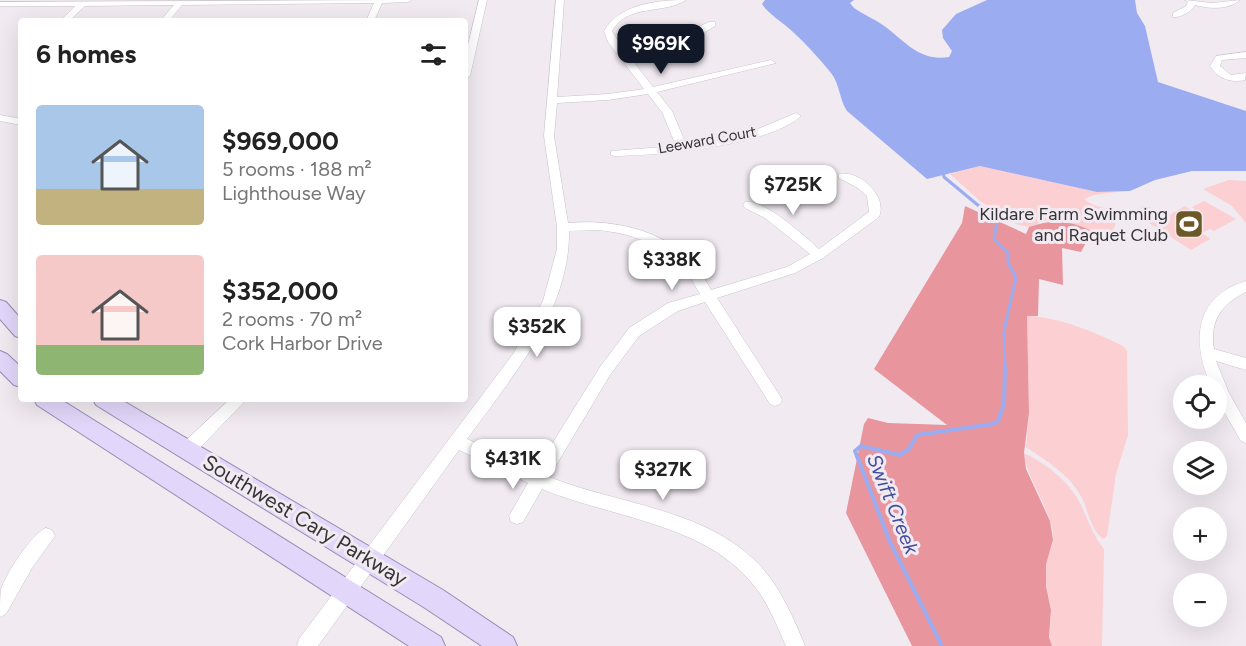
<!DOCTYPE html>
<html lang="en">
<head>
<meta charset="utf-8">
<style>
	:root { --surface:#fff; --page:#f2f2f2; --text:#222; --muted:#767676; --accent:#111827 }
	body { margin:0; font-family:Figtree,sans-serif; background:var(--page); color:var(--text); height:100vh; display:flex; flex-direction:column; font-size:22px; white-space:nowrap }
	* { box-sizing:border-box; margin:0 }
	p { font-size:20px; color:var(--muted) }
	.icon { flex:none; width:33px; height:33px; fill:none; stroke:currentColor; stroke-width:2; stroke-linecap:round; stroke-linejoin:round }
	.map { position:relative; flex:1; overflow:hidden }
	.panel { position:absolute; left:18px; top:18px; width:450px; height:384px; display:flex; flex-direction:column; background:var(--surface); border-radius:6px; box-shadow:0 6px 24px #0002 }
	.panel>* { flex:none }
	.controls { position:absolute; left:1173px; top:375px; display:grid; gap:12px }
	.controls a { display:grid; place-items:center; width:54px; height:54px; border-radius:50%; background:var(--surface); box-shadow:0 6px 24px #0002; font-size:30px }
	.price { position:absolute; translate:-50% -51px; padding:0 14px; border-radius:12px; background:#fff; color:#222; font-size:20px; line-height:39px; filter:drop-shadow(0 2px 3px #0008) }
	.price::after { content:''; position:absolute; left:50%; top:36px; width:18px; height:14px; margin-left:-9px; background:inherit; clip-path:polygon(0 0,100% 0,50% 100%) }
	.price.on { background:var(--accent); color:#fff }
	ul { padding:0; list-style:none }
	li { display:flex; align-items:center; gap:18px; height:150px; padding:0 18px }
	li span { display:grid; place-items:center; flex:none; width:168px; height:120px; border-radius:6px; color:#555 }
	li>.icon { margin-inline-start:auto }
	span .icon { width:72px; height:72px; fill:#fffc; stroke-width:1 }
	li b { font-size:26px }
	h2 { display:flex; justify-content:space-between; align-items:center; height:72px; padding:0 18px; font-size:26px }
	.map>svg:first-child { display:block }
	.green { fill:#fccfd3 }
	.forest { fill:#e8959e }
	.water { fill:#9cacf1 }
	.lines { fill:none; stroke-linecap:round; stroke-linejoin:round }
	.stream-far1 { stroke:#9cacf1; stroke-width:3 }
	.stream { stroke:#9cacf1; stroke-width:4 }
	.minor-casing { stroke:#c9c3c9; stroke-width:1 }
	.major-casing { stroke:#988cb2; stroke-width:2 }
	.minor { fill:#fff; fill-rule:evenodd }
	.major { fill:#e2d7fa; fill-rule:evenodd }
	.labels { text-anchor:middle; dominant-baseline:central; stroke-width:6; stroke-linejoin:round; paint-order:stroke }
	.far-street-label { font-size:15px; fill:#353335; stroke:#f1eaf1 }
	.poi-label { font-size:18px; fill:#353335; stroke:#f1eaf1; text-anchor:end }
	.water-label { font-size:20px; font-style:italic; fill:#424e9e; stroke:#f1eaf1 }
	.near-street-label { font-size:21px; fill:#353335; stroke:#f1eaf1 }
</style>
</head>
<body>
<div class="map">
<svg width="1246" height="646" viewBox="0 0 1246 646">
	<rect width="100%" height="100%" fill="#f1eaf1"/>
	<g class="green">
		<path d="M 980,166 L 1097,192 L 1123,191 L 1094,195 L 1084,199 C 1100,214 1127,201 1112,233 L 1089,238 L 1092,230 L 1048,220 L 1029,227 L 1016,224 L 980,201 L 950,174 Z"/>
		<polygon points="1229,180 1246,181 1246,223 1232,206 1203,189"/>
		<polygon points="1204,201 1236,219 1214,231 1210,229 1202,233 1210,239 1191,250 1132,212 1146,205 1166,217 1185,206 1192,211 1195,209 1192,207"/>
		<path d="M 1027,316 C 1060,317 1094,332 1123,346 L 1127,351 L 1128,435 L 1116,474 L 1107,536 L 1103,539 C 1090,528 1089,513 1082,498 C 1070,475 1047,461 1026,447 L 1029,413 Z"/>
		<path d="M 1024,453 C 1046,464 1068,480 1080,503 C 1088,519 1092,534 1104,549 L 1102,646 L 1052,646 C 1047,633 1052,622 1051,609 C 1049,594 1043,579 1046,563 C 1047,556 1052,548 1053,541 C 1055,513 1027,482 1024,453 Z"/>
	</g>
	<path class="forest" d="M 965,206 L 1026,234 L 1029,227 C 1053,219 1068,220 1092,231 L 1081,252 L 1062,248 L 1063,285 L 1039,279 L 1038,316 L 1027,316 L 1029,413 L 1024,453 L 1026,469 L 1050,521 L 1053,540 L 1046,564 L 1046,586 L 1051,610 L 1049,637 L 1052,646 L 912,646 L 846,513 L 864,424 L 868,418 L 888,423 L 947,425 L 874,369 L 962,223 Z"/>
	<path class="water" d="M 765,0 L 854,0 L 850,3 L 854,8 C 864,15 877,20 887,28 C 906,43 922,62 949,57 L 952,51 L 943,38 L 942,30 L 956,14 L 987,0 L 1135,0 L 1137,13 L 1145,26 L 1158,82 L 1246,111 L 1246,171 L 1192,171 L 1155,180 L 1130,191 L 1097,192 L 980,166 L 927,179 L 847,111 C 839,99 840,84 831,73 C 819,58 806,44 793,32 C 783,22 769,15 762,4 Z"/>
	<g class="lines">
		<polyline class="stream-far1" points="943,172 944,177 997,221 994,239 1008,253 1008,263 1016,277 1004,331 1005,369"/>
		<polyline class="stream" points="942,646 890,542 855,451 861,446 900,455 909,449 917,435 993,424 998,421 1004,404 1005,367"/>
		<g class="minor-casing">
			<g id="minor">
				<polygon points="412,0 408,2 382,3 374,21 366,21 374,3 182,5 169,21 160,21 174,5 85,6 69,21 60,21 75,6 0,6 0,2"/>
				<polygon points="479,0 487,0 470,76 465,79 465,57"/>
				<path d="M 556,0 L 564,0 L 557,97 L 608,94 L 644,89 L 608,42 L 604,31 C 619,4 658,0 686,0 C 663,15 628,3 612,31 L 622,48 L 677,37 L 709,22 L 715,22 L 715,26 C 688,44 657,47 626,52 L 653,87 L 771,60 L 776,63 L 657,92 L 672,111 L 686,144 L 753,131 L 796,113 L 801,116 C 768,146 660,155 615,156 L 611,155 L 611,151 L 676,146 L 662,112 L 648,94 L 608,100 L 557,103 L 554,136 L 568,223 C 611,219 663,229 693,263 C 700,271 706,281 711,290 L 787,267 L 810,254 L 765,218 L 745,208 L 743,205 L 745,202 C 765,199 804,236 819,249 L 869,212 L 867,196 L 858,188 L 839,178 L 839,174 C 859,170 888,195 879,217 L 823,258 L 795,273 L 717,298 L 780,396 L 782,400 L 780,404 L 775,406 L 770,404 L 705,302 L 678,311 L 639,336 L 610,375 L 549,477 C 619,505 711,509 763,569 C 782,591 794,619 805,646 L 786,646 C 776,624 767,600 751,582 C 702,523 609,517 542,489 L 523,522 L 517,524 L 511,522 L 509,516 L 528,483 L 459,450 L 318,646 L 297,646 L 299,639 L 513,354 L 543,301 L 557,249 L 557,227 L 544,136 ZM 598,230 C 630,233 663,244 685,269 C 691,276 695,286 700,294 L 668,303 L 629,328 L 600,367 L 535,471 L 467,439 C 512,377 570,311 569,231 Z"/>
				<path d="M 1185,0 L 1212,3 L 1240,0 C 1228,10 1210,9 1195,5 C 1191,12 1180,18 1173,17 L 1173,13 L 1186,6 L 1188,2 Z"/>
				<path d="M 1246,52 L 1246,58 L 1222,60 L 1220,66 L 1231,75 L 1246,73 L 1245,80 C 1231,83 1218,79 1210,66 L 1216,56 Z"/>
				<polygon points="0,115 21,119 21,125 0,121"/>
				<path d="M 1246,281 L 1246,292 C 1222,304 1209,321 1214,349 L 1246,358 L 1246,370 L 1216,361 L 1229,393 L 1246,423 L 1246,443 L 1241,441 L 1216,398 L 1216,386 L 1211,386 C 1192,342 1193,297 1246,281 Z"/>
				<polygon points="230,399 247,399 194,454 188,456 182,454 180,449 182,444"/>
				<path d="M 46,528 L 52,530 L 55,536 L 32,568 L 6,614 L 0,617 C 0,609 0,596 1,589 C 7,573 31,534 46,528 Z"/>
			</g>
		</g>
		<g class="major-casing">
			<g id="major">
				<polygon points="0,300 6,302 21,319 21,338 15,336 0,319"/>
				<polygon points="0,351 7,354 21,367 21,387 14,385 0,371"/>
				<polygon points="34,399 60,399 441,637 445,646 409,646 37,405"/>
				<polygon points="93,399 120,399 443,590 513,637 517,646 482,646 425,608 96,405"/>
			</g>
		</g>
		<use href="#minor" class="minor"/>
		<use href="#major" class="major"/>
	</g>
	<defs>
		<g id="stadium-square" transform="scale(1.5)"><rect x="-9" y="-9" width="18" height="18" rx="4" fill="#6d5827" stroke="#f1eaf1"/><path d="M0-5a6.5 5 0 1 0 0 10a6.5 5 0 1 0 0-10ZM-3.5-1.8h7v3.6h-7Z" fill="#fff"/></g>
	</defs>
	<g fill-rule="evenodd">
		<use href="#stadium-square" x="1189" y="224"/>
	</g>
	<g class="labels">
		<g class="far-street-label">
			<text transform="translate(707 140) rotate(-10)">Leeward Court</text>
		</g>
		<g class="poi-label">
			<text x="1168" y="214">Kildare Farm Swimming<tspan x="1168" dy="21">and Raquet Club</tspan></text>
		</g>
		<g class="water-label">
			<text transform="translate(893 504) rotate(68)">Swift Creek</text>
		</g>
		<g class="near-street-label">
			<text transform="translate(305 520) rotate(31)">Southwest Cary Parkway</text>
		</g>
	</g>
</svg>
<div class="controls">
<a><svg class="icon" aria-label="locate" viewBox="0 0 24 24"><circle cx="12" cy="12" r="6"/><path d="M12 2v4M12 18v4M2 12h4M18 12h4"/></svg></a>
<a><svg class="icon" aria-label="layers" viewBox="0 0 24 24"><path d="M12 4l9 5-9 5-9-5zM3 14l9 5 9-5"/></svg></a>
<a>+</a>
<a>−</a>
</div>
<b class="price on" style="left:661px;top:75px">$969K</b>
<b class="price" style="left:793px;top:216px">$725K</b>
<b class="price" style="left:672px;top:291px">$338K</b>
<b class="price" style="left:537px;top:358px">$352K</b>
<b class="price" style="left:513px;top:490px">$431K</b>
<b class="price" style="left:663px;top:501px">$327K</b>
<section class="panel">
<h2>6 homes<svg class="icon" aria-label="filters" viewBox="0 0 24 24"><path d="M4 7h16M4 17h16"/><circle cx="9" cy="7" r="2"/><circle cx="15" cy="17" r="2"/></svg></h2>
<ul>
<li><span style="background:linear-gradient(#a9c7e8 70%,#c2b280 0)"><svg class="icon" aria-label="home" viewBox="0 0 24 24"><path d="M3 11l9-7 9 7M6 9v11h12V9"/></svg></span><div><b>$969,000</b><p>5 rooms · 188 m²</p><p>Lighthouse Way</p></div></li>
<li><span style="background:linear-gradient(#f6c9c9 75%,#8fb573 0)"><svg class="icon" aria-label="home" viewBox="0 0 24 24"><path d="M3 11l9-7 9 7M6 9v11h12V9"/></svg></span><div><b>$352,000</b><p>2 rooms · 70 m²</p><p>Cork Harbor Drive</p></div></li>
</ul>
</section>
</div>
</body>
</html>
